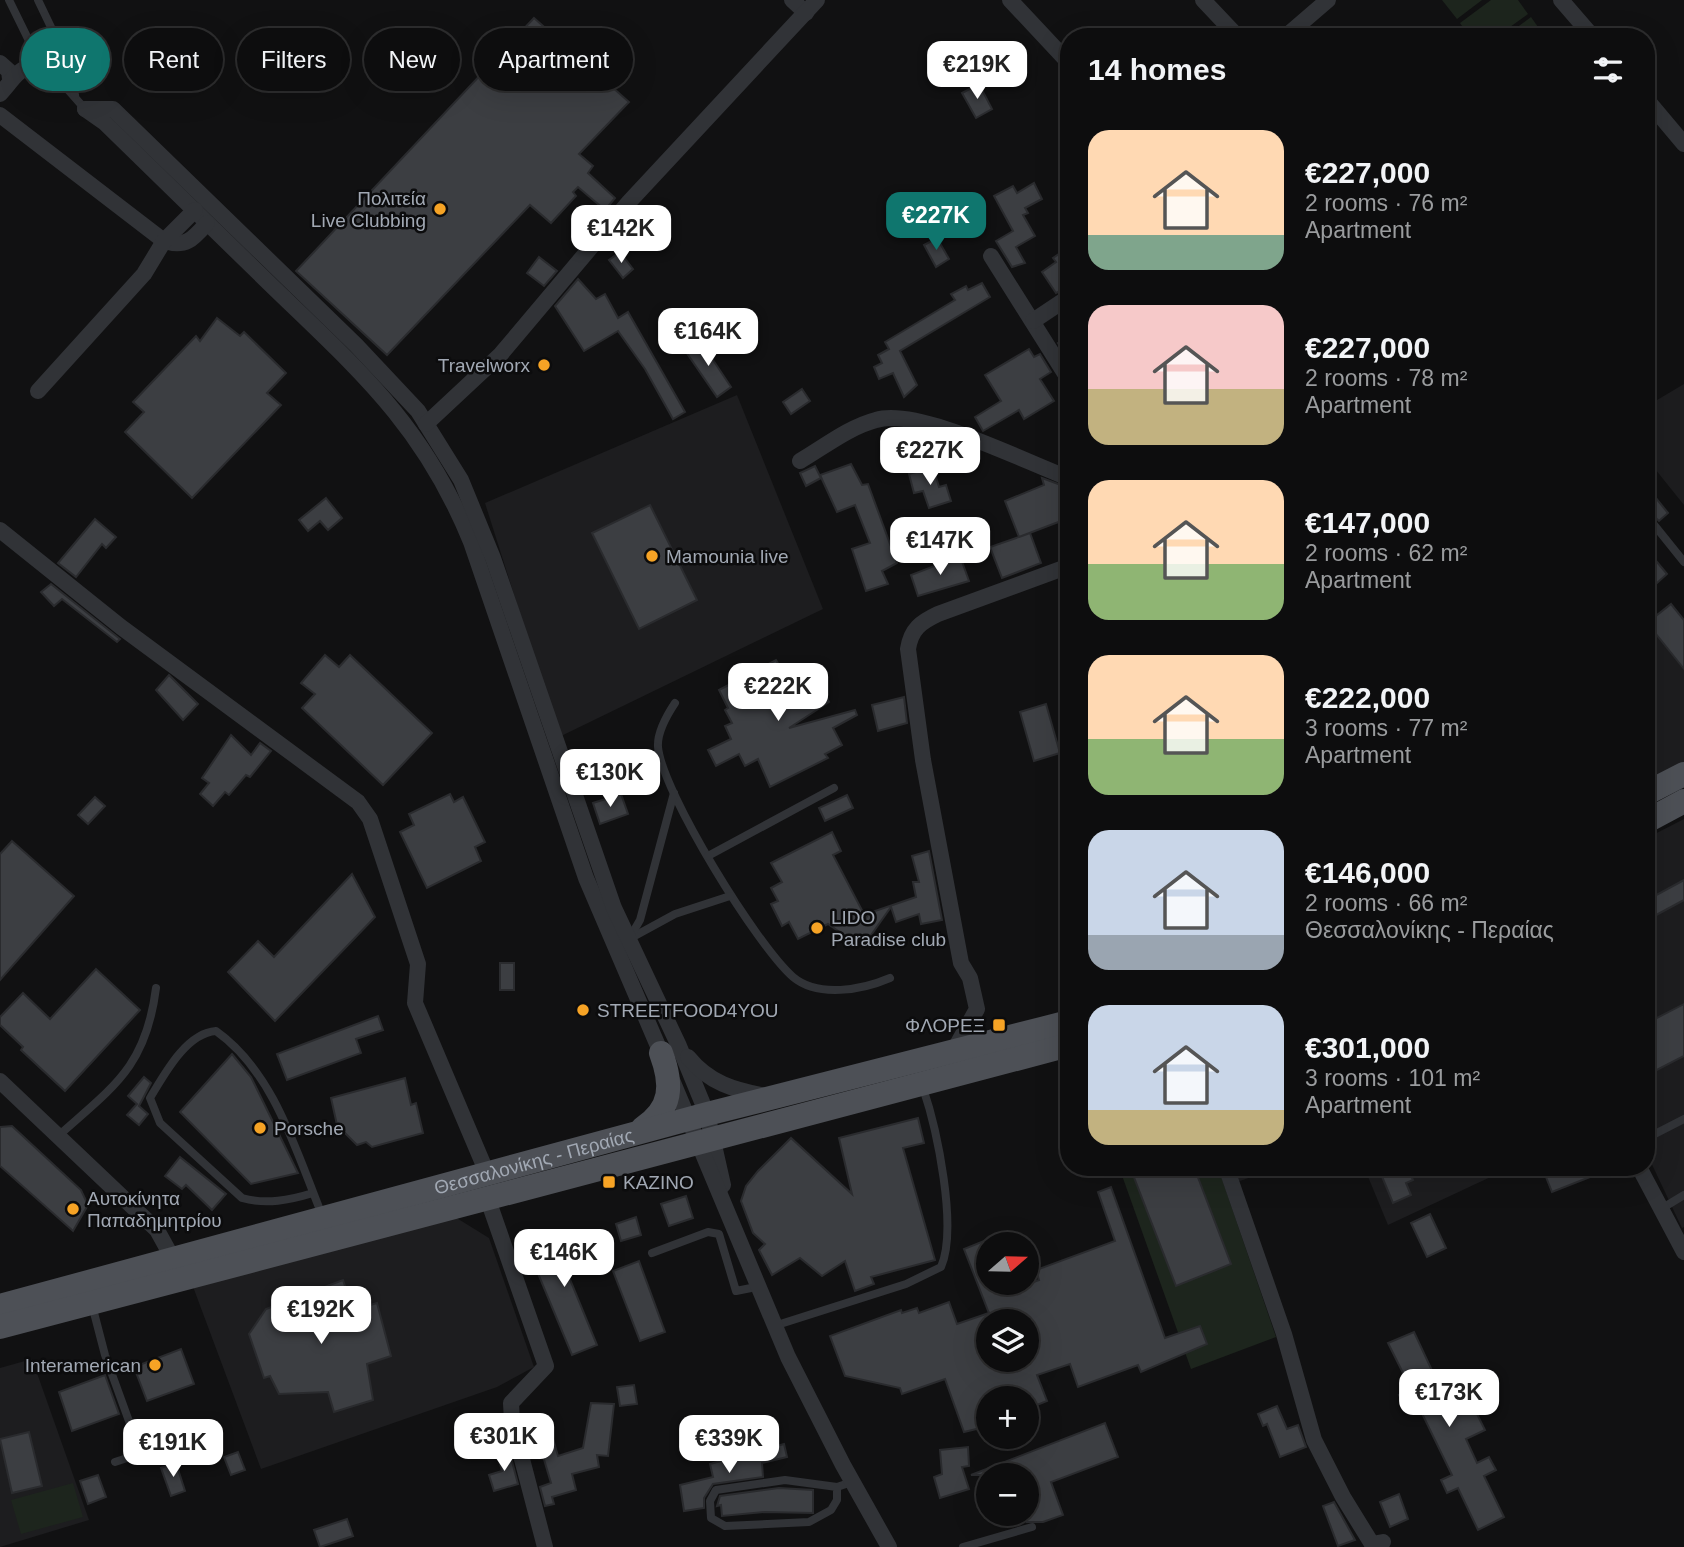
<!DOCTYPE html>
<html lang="en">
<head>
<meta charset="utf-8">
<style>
	:root { --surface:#0d0d0e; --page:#1b1b1c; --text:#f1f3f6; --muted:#9a9c9e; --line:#2d2d2e; --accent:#0f766e }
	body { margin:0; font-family:Helvetica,sans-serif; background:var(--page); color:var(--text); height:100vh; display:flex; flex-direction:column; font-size:26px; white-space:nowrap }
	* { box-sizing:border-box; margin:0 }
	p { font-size:23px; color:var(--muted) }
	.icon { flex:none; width:38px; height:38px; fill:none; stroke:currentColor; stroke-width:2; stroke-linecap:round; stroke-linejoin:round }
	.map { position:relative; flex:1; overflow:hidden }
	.side { position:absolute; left:1060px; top:28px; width:595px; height:1148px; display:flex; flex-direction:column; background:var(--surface); border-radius:28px; box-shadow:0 7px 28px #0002,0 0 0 2px var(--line) }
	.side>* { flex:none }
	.hud { position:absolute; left:21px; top:28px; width:665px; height:63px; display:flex; gap:14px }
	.needle { width:46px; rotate:70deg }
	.controls { position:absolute; left:976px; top:1232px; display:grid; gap:14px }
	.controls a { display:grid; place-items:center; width:63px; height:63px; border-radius:50%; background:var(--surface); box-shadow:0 7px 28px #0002,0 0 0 2px var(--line); font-size:35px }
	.price { position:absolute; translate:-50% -60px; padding:0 16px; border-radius:14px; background:#fff; color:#222; font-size:23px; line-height:46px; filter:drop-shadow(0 2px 4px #0008) }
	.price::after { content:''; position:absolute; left:50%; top:42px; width:21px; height:16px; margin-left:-10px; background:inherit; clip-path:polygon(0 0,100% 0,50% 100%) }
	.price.selected { background:var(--accent); color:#fff }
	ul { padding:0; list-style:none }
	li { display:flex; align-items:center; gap:21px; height:175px; padding:0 28px }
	li span { display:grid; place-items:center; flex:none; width:196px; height:140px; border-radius:21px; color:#555 }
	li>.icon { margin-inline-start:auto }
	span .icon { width:84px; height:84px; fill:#fffc; stroke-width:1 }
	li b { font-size:30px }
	h2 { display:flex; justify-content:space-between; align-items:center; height:84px; padding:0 28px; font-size:30px }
	.tag { padding:0 24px; border-radius:32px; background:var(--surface); box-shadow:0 7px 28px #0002,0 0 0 2px var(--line); font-size:24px; line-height:63px }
	.tag.selected { background:var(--accent); color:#fff }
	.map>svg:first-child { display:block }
	.built { fill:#1d1d1f }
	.green { fill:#1d251d }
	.building { fill:#3c3e42; stroke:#2a2b2e; stroke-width:2 }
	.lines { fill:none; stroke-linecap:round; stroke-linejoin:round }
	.lane { stroke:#313337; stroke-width:8 }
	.street { stroke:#313337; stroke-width:16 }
	.primary { stroke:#4d5056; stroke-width:24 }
	.poi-dot { fill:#f6a325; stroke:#0c0c0d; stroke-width:2.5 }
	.labels { text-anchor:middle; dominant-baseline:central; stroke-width:5; stroke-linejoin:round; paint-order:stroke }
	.poi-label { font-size:19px; fill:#a1a8b3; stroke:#0c0c0d; text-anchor:start }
	.street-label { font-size:19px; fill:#a1a8b3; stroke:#0c0c0d }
</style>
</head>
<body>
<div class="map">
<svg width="1684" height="1547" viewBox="0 0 1684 1547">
	<rect width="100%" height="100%" fill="#111112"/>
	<g class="built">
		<polygon points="1684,384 1684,505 1647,459 1647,406"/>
		<polygon points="737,395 823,609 559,737 485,503"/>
		<polygon points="1647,624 1684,670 1684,767 1647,786"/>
		<polygon points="1684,819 1684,1227 1682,1228 1647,1154 1647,838"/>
		<polygon points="1230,1167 1280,1167 1234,1183"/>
		<polygon points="1364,1167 1512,1167 1388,1225"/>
		<polygon points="455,1217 489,1238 534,1367 497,1387 261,1469 192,1284"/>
		<polygon points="32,1359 89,1520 0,1547 0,1368"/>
	</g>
	<g class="green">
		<polygon points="1442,0 1482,0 1457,19"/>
		<polygon points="1491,0 1518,0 1528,14 1496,37 1470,37 1460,23"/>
		<polygon points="1531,17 1545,37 1504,37"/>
		<polygon points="1119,1167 1218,1167 1276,1337 1191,1369"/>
		<polygon points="73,1483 83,1517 21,1534 11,1500"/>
	</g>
	<g class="building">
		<polygon points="534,18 629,102 579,154 593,166 588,173 615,198 605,210 578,187 573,192 576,196 551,223 530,205 387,355 296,271"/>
		<polygon points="979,84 992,109 976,118 962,93"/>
		<polygon points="1034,183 1042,199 1025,208 1028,213 1023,215 1035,236 1016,247 1025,263 1012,267 996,241 1013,231 994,196 1013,186 1017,193"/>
		<polygon points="930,208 937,220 922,230 915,218"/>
		<polygon points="937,238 949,259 936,267 924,245"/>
		<polygon points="1069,247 1069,287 1056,293 1042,272 1056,262 1053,258"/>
		<polygon points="620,252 633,269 623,278 609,260"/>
		<polygon points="539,257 557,271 544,286 527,273"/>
		<polygon points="578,279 596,299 605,294 618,318 628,312 685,412 673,419 645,369 618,331 584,351 555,306"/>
		<polygon points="982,283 990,297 900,351 917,385 904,397 893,373 879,379 874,367 882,363 878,355 889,349 885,342 955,300 951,294 966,286 968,290"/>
		<polygon points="217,318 240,336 244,332 286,373 267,393 281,405 192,498 125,432 144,412 133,402 196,336 200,341"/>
		<polygon points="1069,336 1069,361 1058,343"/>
		<polygon points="699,339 731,387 717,397 684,349"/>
		<polygon points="1029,349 1034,357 1040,354 1051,372 1040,379 1054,401 1024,419 1019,410 983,431 975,417 1001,401 985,375"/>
		<polygon points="802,389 810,401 791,414 783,402"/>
		<polygon points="851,464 862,485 868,484 897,563 882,571 888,584 866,591 852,549 870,543 855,505 837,512 820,475"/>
		<polygon points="815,466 821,478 806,486 800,473"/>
		<polygon points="933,467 939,487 946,485 951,501 929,508 923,491 914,493 909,474"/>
		<polygon points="1042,478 1069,488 1069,518 1019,537 1030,533 1041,563 1002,578 990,547 1019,537 1005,501 1044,485"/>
		<polygon points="1647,487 1668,513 1659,521 1647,510"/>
		<polygon points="326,498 342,518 328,530 320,521 308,531 299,520"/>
		<polygon points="650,505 697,600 639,629 592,533"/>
		<polygon points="95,519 116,537 106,548 102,544 76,577 58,563"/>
		<polygon points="1647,550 1667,574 1647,592"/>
		<polygon points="960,556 969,581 918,596 911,575"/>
		<polygon points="51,584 120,639 117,642 62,599 54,606 41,592"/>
		<polygon points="1671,604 1684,620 1684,669 1647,623"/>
		<polygon points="325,655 339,667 350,655 432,733 383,785 302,708 315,694 301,683"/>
		<polygon points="776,660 786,677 798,671 801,676 812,670 829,702 789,728 855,710 857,715 833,728 842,745 825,754 828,758 770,787 758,759 745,766 739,754 716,766 708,750 731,739 725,726 732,723 725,710 728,708 719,690"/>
		<polygon points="169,675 198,704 183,720 156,690"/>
		<polygon points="904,697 907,723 878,731 872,705"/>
		<polygon points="1046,704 1060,753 1034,761 1020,712"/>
		<polygon points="231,735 251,755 260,743 271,751 250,777 246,775 229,795 225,792 213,806 200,794 209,783 202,778"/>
		<polygon points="450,794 454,802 463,797 485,842 475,847 481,861 427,888 400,832 414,825 409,814"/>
		<polygon points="621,794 628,814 600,824 593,803"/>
		<polygon points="847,795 853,808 825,821 819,808"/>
		<polygon points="95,797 105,806 88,824 78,815"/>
		<polygon points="832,832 841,851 833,855 866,918 869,913 916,897 913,882 919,882 912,856 929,851 942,920 921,924 919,914 896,922 891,907 864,945 853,936 851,940 828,924 798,939 789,922 782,926 771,904 778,901 771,888 782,882 771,863"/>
		<polygon points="12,841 74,896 0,980 0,854"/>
		<polygon points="352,874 375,917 275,1021 228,972 258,941 274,957"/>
		<polygon points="1684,880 1684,900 1647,920 1647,900"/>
		<rect x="500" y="963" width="14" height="27"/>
		<polygon points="96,969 140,1010 65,1091 21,1050 23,1047 0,1025 0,1017 23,993 50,1019"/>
		<polygon points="1684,1004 1684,1056 1647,1075 1647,1023"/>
		<polygon points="378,1016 383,1030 356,1039 361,1053 287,1080 277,1054"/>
		<polygon points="232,1054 251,1077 298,1173 251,1184 180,1112"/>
		<polygon points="144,1077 151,1083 139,1106 148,1114 139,1125 127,1115 137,1104 128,1096"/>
		<polygon points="405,1078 411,1105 416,1103 423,1133 372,1147 366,1142 357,1145 337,1125 331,1098"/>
		<polygon points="918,1118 924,1143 903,1148 935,1260 871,1277 874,1284 855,1291 845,1261 822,1276 800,1258 772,1275 759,1250 765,1244 753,1233 741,1201 746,1186 758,1171 791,1138 852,1194 839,1138"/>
		<polygon points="12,1126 81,1190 88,1205 73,1231 0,1166 0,1127"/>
		<polygon points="180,1157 226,1194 212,1210 186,1185 182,1189 165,1176"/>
		<polygon points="1130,1167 1194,1167 1231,1264 1176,1286"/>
		<polygon points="1378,1167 1407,1167 1413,1180 1406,1183 1411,1195 1393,1203"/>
		<polygon points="1542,1167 1613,1167 1613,1168 1552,1192"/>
		<polygon points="1111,1187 1165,1338 1200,1326 1207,1344 1141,1372 1138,1365 1078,1387 1070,1364 1037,1375 1047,1401 1027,1409 1027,1398 989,1398 989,1426 964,1432 945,1379 902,1394 900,1388 845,1376 830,1336 901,1310 902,1313 917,1308 919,1313 949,1302 957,1324 989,1313 989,1360 1027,1360 1027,1321 992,1321 964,1249 989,1239 989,1283 1007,1283 1010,1290 1039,1280 1036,1270 1115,1241 1098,1192"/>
		<polygon points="686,1196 693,1218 669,1226 661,1204"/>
		<polygon points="1430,1214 1446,1248 1427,1257 1411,1223"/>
		<polygon points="636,1217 641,1235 621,1241 616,1224"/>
		<polygon points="592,1236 596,1249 562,1260 597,1345 572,1355 527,1247 552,1237 556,1247"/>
		<polygon points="639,1261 665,1332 640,1341 613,1271"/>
		<polygon points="343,1280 353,1310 377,1303 391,1356 367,1364 373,1400 334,1412 328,1392 279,1394 270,1376 264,1378 249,1334 266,1309"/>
		<polygon points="1414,1332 1435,1377 1447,1371 1463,1401 1469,1398 1485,1430 1466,1439 1477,1463 1489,1457 1496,1470 1484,1476 1504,1517 1478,1530 1458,1488 1447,1493 1441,1480 1452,1475 1417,1403 1405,1408 1399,1395 1411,1389 1388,1343"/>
		<polygon points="181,1349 194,1384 147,1401 134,1367"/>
		<polygon points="105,1375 119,1414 72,1431 59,1392"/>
		<polygon points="634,1385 637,1404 620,1406 617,1387"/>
		<polygon points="591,1403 614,1404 608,1456 597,1455 599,1467 572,1474 576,1490 552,1497 554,1504 545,1506 540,1487 551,1483 537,1436 551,1432 558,1456 583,1448"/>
		<polygon points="1277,1406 1287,1429 1298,1425 1306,1447 1280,1457 1267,1424 1263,1426 1258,1414"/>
		<polygon points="1105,1423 1118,1457 1051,1482 1063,1515 1043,1522 1027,1522 1027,1475 971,1475"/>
		<polygon points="29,1432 42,1486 12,1493 0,1439"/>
		<polygon points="784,1444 787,1457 762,1463 763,1477 713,1484 704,1498 704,1508 684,1511 680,1485 713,1477 710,1464"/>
		<polygon points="968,1447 969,1466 962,1467 969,1489 940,1498 934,1477 942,1474 940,1450"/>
		<polygon points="509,1450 518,1484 494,1491 489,1475 502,1471 497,1454"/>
		<polygon points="238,1452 245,1470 231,1475 224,1457"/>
		<polygon points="176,1463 185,1491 171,1496 161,1468"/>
		<polygon points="98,1475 106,1497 88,1504 80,1481"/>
		<polygon points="779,1488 813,1490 813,1513 765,1512 722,1516 721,1505 717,1506 720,1496"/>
		<polygon points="1399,1494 1408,1519 1390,1527 1380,1502"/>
		<polygon points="1334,1502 1355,1540 1338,1546 1323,1506"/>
		<polygon points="347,1519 353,1536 320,1547 314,1530"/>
	</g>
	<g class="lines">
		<g class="lane">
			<polyline points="9,0 34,51 85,109"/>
			<polyline points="38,0 61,48 75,95"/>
			<polyline points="1647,516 1684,562"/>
			<path d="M 675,703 C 667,715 657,733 658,747 C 662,792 758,947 793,977 C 818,998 862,990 890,978"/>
			<polyline points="708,856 834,788"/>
			<polyline points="631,938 675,914 730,896"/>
			<polyline points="629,939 640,920 674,793"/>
			<polyline points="1064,1018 1069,1001"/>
			<path d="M 58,1136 C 114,1086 146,1067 156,988"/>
			<polyline points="1647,1138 1684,1119"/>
			<polyline points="1416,1170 1422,1167"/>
			<path d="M 313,1193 C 290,1200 266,1205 242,1198 L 160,1123 L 150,1098 C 164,1075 186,1033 216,1031 C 274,1072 296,1151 322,1215"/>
			<polyline points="1661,1209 1684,1195"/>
			<polyline points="652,1253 708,1232 719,1234 736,1291 756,1287"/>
			<polyline points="92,1305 105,1355 138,1446 136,1455 115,1462"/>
			<path d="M 774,1326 L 906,1284 L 941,1267 C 958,1228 937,1129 923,1088"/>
			<polyline points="837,1487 837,1500 831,1510 809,1522 725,1526 711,1518 710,1501 716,1490 785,1480 837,1487 852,1482"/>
			<polyline points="963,1547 1032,1527"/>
		</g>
		<g class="street">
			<polyline points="792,0 806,13"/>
			<polyline points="1010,0 1069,63"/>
			<polyline points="1203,0 1238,37"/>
			<polyline points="1561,0 1593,37"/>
			<polyline points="1285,37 1328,0"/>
			<polyline points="0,63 9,71 10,79"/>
			<path d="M 0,94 C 16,77 17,66 44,64"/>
			<polyline points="1647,100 1684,144"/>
			<path d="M 85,109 L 105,123 C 161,177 217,232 273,287 C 360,371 424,426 471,542 L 586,878 L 664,1060"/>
			<polyline points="85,109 113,109 148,143 356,345 418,411 461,480 493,558 614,908 679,1046 707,1114 723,1185"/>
			<path d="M 0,115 L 164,241 C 186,248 193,239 207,223"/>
			<polyline points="991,256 1069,380"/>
			<polyline points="1033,321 1069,297"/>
			<polyline points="38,391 144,274 164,241 195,210"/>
			<polyline points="426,424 501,354 629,202 817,0"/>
			<path d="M 800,461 C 824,447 849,427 876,420 C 918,407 1025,462 1069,478"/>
			<polyline points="0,530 121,627 358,802 370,819 418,964 415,1003 487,1173"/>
			<path d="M 953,1052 L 977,1009 L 970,978 L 961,963 L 923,760 L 908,649 C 911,629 921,622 938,614 L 1069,566"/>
			<path d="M 688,1057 C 709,1083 734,1090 766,1096"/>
			<polyline points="672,1080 788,1357 843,1465 889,1547"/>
			<polyline points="0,1081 157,1230 173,1259"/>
			<polyline points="1226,1167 1284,1334 1314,1440 1343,1497 1372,1544 1383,1542"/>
			<polyline points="1639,1167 1684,1252"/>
			<polyline points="487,1197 546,1366 511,1403 512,1421 545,1547"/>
		</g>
		<g class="primary">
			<polyline points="1647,793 1684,774"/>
			<polyline points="1647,821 1684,801"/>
			<path d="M 643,1128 C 672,1109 673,1085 661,1053"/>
			<path id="s1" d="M 0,1306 L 707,1114 L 1069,1022"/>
			<polyline points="0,1327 1069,1045"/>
		</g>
	</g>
	<g class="poi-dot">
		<circle cx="440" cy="209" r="7"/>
		<circle cx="544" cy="365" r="7"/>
		<circle cx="652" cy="556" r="7"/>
		<circle cx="817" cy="928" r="7"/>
		<circle cx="583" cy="1010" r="7"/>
		<rect x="992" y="1018" width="14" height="14" rx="3.5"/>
		<circle cx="260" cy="1128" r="7"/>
		<rect x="602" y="1175" width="14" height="14" rx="3.5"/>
		<circle cx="73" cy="1209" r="7"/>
		<circle cx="155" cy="1365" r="7"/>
	</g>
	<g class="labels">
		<g class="poi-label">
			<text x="426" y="198" text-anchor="end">Πολιτεία<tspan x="426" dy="22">Live Clubbing</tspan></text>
			<text x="530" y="365" text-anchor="end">Travelworx</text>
			<text x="666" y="556">Mamounia live</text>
			<text x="831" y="917">LIDO<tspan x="831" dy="22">Paradise club</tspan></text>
			<text x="597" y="1010">STREETFOOD4YOU</text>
			<text x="985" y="1025" text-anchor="end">ΦΛΟΡΕΞ</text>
			<text x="274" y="1128">Porsche</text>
			<text x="623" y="1182">ΚΑΖΙΝΟ</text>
			<text x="87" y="1198">Αυτοκίνητα<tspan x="87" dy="22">Παπαδημητρίου</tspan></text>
			<text x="141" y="1365" text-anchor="end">Interamerican</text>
		</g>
		<g class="street-label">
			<text stroke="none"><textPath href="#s1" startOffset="553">Θεσσαλονίκης - Περαίας</textPath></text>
		</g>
	</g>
</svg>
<div class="controls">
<a><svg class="needle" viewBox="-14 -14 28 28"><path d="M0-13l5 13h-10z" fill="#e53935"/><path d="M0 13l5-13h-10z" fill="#9a9c9e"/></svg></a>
<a><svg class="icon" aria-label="layers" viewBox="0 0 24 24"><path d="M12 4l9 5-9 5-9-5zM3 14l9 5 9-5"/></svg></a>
<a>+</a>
<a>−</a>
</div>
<b class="price" style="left:977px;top:101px">€219K</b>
<b class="price selected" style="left:936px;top:252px">€227K</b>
<b class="price" style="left:621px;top:265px">€142K</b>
<b class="price" style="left:708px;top:368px">€164K</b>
<b class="price" style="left:930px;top:487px">€227K</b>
<b class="price" style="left:940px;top:577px">€147K</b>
<b class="price" style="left:778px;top:723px">€222K</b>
<b class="price" style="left:610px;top:809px">€130K</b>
<b class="price" style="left:564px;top:1289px">€146K</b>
<b class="price" style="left:321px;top:1346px">€192K</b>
<b class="price" style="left:1449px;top:1429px">€173K</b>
<b class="price" style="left:504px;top:1473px">€301K</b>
<b class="price" style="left:729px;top:1475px">€339K</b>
<b class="price" style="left:173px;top:1479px">€191K</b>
<div class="hud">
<a class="tag selected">Buy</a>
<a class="tag">Rent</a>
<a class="tag">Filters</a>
<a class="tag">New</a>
<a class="tag">Apartment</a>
</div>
<section class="side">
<h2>14 homes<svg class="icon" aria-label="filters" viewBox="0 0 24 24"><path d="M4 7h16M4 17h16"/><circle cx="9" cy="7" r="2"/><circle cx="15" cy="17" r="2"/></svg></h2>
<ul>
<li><span style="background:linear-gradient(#ffd9b3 75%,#7fa58c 0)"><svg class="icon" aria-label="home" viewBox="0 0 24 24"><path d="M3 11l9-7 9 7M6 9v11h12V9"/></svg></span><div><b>€227,000</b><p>2 rooms · 76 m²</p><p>Apartment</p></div></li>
<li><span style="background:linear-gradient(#f6c9c9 60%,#c2b280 0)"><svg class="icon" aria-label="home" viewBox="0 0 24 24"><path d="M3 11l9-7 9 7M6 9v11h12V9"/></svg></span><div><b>€227,000</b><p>2 rooms · 78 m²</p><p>Apartment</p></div></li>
<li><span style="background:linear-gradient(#ffd9b3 60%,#8fb573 0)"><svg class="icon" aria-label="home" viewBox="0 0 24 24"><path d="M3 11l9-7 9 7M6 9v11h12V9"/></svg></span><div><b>€147,000</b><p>2 rooms · 62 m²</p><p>Apartment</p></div></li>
<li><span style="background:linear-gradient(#ffd9b3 60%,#8fb573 0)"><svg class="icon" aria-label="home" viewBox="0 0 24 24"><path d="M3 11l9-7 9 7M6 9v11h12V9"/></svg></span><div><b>€222,000</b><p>3 rooms · 77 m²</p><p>Apartment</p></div></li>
<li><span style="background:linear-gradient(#c9d6e8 75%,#9aa5b1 0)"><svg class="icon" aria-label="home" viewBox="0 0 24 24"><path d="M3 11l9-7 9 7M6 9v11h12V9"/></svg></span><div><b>€146,000</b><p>2 rooms · 66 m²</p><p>Θεσσαλονίκης - Περαίας</p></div></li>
<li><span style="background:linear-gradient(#c9d6e8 75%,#c2b280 0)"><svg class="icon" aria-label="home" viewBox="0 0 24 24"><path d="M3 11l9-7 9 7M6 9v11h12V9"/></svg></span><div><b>€301,000</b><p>3 rooms · 101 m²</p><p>Apartment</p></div></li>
</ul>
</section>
</div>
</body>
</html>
